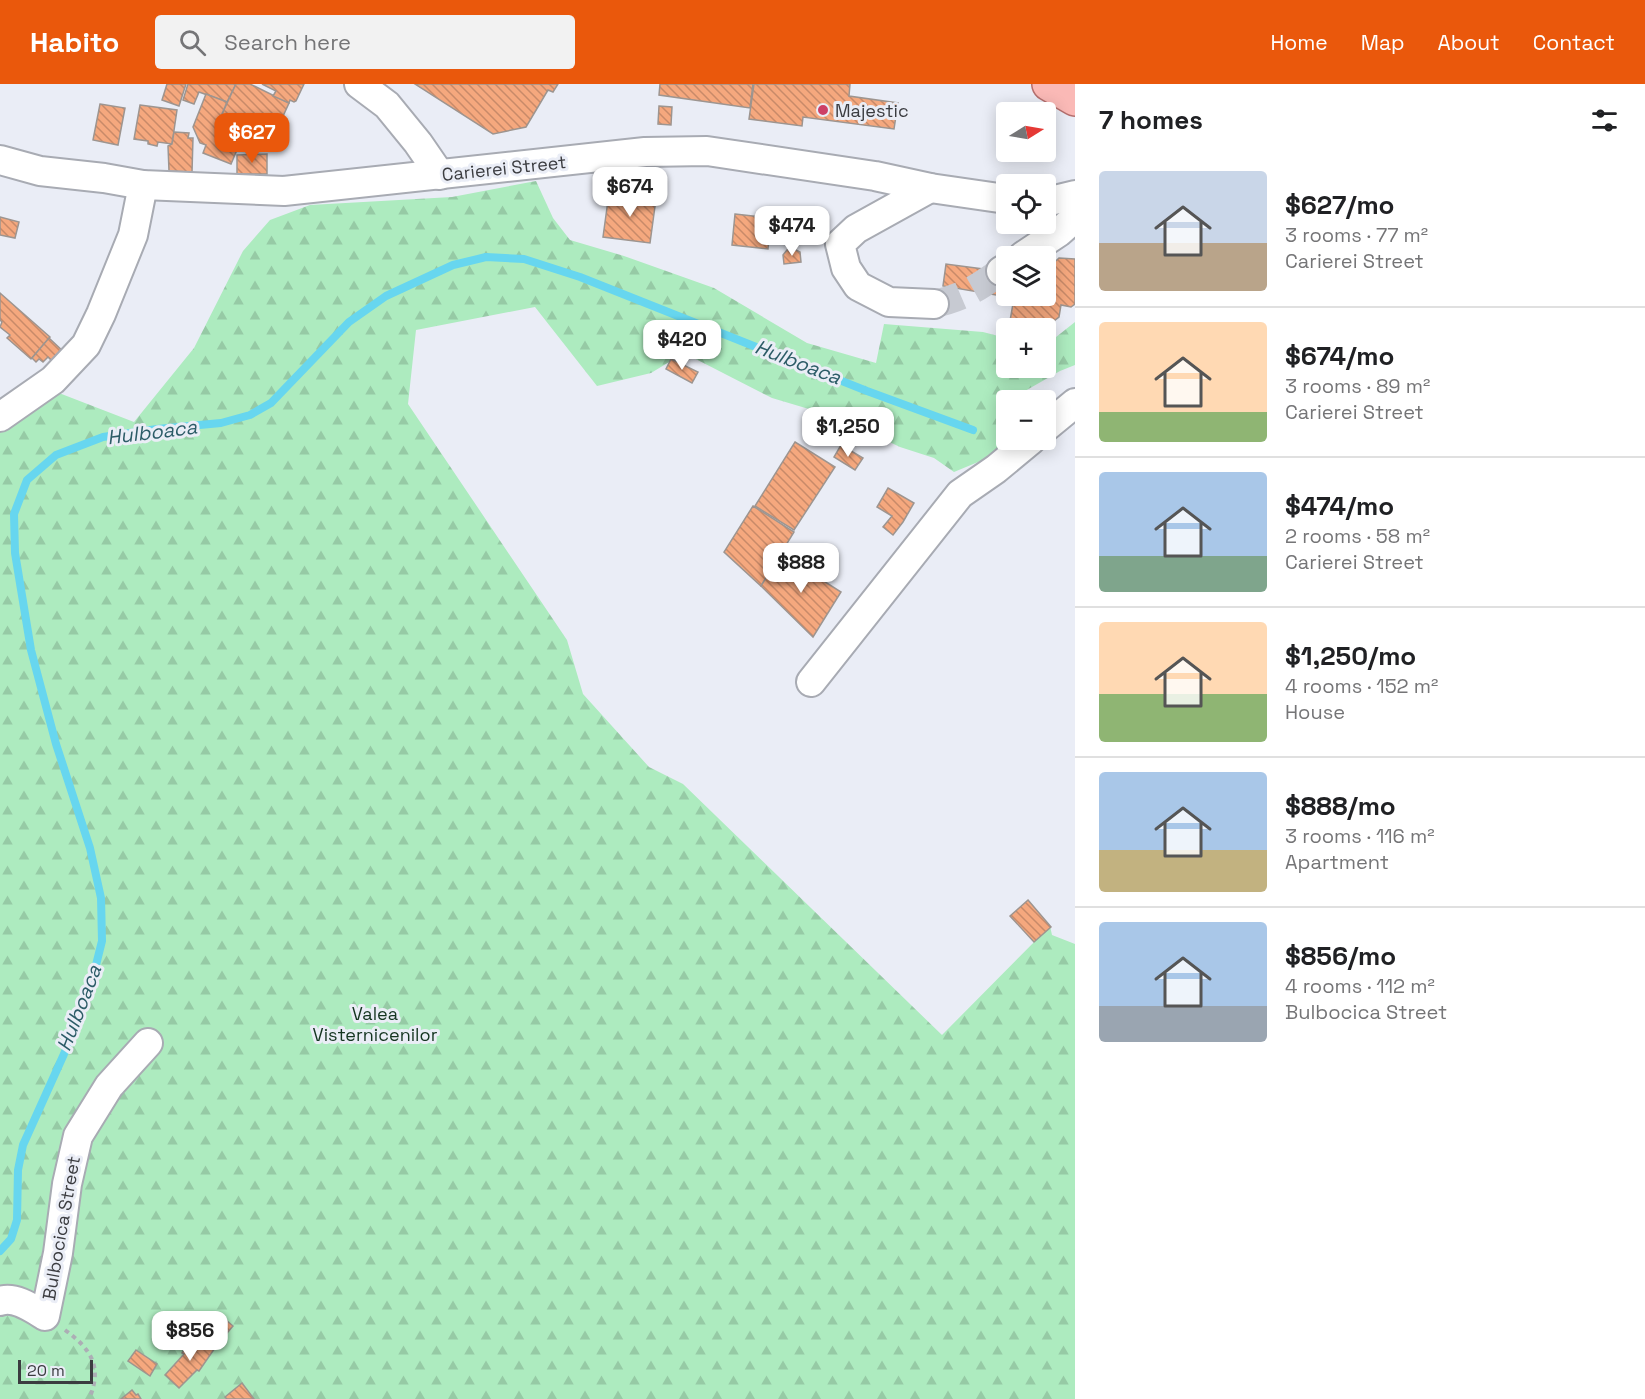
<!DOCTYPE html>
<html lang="en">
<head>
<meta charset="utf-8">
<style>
	:root { --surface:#fff; --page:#f2f2f2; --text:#202124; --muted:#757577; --line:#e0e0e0; --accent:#ea580c }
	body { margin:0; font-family:"Space Grotesk",sans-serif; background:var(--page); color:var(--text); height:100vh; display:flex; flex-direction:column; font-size:22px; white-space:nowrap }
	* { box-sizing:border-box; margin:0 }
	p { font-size:20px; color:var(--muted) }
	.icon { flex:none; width:33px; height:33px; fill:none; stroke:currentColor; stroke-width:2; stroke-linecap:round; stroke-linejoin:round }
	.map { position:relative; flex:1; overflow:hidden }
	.panel { display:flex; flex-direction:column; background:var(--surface); width:570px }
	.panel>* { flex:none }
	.needle { width:39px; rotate:79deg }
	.tools { position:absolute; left:996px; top:18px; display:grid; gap:12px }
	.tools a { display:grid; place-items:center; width:60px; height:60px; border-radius:6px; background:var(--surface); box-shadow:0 3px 15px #0003; font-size:30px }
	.scale { position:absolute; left:18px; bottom:15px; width:75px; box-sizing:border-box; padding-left:6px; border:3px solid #3b3c40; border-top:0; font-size:16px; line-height:21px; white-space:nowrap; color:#3b3c40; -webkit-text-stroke:4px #eaedf6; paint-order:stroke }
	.price { position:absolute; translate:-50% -51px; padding:0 14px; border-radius:12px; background:#fff; color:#222; font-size:20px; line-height:39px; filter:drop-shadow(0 2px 3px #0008) }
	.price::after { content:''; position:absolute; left:50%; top:36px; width:18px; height:14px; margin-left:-9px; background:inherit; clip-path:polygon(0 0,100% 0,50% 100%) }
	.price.current { background:var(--accent); color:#fff }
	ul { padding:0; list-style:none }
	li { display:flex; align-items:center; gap:18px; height:150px; padding:0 24px }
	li+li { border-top:2px solid var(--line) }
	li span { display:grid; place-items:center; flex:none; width:168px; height:120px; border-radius:6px; color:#555 }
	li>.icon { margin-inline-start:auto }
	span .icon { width:72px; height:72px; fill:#fffc; stroke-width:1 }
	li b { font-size:26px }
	h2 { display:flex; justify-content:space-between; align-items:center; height:72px; padding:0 24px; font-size:26px }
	header { display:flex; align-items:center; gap:36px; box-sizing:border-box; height:84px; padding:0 30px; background:var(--accent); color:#fff }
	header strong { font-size:28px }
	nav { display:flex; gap:33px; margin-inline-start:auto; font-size:21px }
	.search { width:420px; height:54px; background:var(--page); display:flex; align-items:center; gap:15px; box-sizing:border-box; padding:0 21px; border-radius:6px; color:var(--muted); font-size:22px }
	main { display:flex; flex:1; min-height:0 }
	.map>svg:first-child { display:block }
	.forest { fill:url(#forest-firs) }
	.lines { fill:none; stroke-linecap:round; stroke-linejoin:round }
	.stream { stroke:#67d6ef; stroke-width:8 }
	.building { fill:url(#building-back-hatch); stroke:#9d9590; stroke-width:1.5 }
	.minor-tunnel { stroke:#c7cad2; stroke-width:28; stroke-dasharray:28 14; stroke-linecap:butt }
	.minor-casing { stroke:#a8abb3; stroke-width:32 }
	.major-casing { stroke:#b56f6e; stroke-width:36 }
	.path { stroke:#acaeb5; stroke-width:4; stroke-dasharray:4.5 4.5; stroke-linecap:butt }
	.minor { stroke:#fff; stroke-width:28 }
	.major { stroke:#fab9b6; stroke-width:33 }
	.poi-dot { fill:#cd3f66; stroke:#eaedf6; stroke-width:2 }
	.labels { text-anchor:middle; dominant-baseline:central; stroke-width:6; stroke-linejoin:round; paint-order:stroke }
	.poi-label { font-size:18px; fill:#3b3c40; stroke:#eaedf6; text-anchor:start }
	.street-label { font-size:18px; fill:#3b3c40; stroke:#eaedf6 }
	.park-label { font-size:18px; fill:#143520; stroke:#eaedf6 }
	.water-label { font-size:20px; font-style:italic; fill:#2c5c67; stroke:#eaedf6 }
</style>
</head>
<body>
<header>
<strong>Habito</strong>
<div class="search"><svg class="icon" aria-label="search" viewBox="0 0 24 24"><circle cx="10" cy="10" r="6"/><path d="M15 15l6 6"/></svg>Search here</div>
<nav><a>Home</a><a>Map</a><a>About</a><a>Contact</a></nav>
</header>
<main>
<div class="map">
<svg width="1075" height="1315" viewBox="0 0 1075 1315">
	<defs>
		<pattern id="forest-firs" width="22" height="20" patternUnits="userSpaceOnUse" patternTransform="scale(1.5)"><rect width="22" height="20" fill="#adebbf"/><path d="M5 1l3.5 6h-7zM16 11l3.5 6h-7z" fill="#96caa5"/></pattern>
		<pattern id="building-back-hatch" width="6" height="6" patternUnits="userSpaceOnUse" patternTransform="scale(1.5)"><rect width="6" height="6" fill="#f5a87e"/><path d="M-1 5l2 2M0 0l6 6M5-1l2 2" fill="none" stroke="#c88a69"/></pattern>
	</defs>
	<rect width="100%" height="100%" fill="#eaedf6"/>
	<polygon class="forest" points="536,97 553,134 570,156 624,172 714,204 807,259 876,279 884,240 983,248 1006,254 1006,284 1046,284 1046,261 1075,238 1075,281 1060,287 1018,311 1018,316 1006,316 1006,349 995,371 954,388 934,374 900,363 839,334 772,314 684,269 651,289 597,302 535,223 416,246 408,320 567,556 583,610 649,683 683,700 942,951 1050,842 1052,851 1075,860 1075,1315 0,1315 0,349 59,309 134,338 194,264 243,167 270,136 310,121 452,113"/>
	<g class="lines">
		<polyline class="stream" points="0,1167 11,1155 17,1136 18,1086 23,1061 64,970 91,901 102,857 101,814 90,764 56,660 31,566 15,469 14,430 27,396 56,371 103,353 157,345 221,339 250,331 271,319 349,238 386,212 453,181 486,173 524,175 580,193 867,307 973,346"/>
	</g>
	<g class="building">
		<polygon points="167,0 186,0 179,22 162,16"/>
		<polygon points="188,0 236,0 227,18 199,8 194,20 183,16"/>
		<polygon points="236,0 250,0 289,19 273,54 222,30"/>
		<polygon points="262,0 304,0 296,17 294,18 290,16 289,19 273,12 276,7"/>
		<polygon points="415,0 558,0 553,8 548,6 526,43 493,50"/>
		<polygon points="660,0 753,0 750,24 659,11"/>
		<polygon points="754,0 850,0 849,12 898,19 894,45 803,33 802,42 749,35"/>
		<polygon points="206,10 227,18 222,30 247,42 231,80 203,69 206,61 200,59 193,43"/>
		<polygon points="100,20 125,24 118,61 93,56"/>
		<polygon points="140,21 177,26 172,60 158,58 157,62 148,60 148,57 134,55"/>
		<polygon points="659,22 672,23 671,41 658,40"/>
		<polygon points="174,48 189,49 188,54 193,54 192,88 169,87 168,62 172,60"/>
		<polygon points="246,49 263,52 260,67 243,64"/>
		<polygon points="267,70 267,90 237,90 237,71"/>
		<polygon points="609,109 656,115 650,159 603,153"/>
		<polygon points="735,130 771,134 768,165 732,161"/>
		<polygon points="0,133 19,138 15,154 0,151"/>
		<polygon points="794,165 800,168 801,178 784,180 783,171 787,166"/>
		<polygon points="1059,174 1075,175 1075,220 1071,223 1061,221 1059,233 1046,243 1010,237 1014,214 943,202 946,180 1006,188 1006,212 1046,212 1046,186"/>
		<polygon points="0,209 50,253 31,275 7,254 10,251 0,243 2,238 0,236"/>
		<polygon points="49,254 67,271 56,281 48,273 43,278 39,275 36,278 32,274"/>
		<polygon points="671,275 698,288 692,299 666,285"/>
		<polygon points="795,358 835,383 794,446 755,422"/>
		<polygon points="841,361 863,374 855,386 834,373"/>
		<polygon points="888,404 914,419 903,438 893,451 883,443 892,432 877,423"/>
		<polygon points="753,422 794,448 761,502 724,468"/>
		<polygon points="781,470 841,508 813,553 761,502"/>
		<polygon points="1028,816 1051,843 1034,858 1010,832"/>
		<polygon points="219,1230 233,1242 215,1263 193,1248 201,1239 206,1244"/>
		<polygon points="201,1253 215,1264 199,1287 197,1286 179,1304 165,1291 184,1270 182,1269 188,1260 193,1264"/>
		<polygon points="136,1266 157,1280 150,1292 128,1277"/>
		<polygon points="242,1299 254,1315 227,1315 225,1313"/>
		<polygon points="132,1306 136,1311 138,1310 141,1315 121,1315"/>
	</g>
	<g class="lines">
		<path class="minor-tunnel" d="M 934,220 C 962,214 978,204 1001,187"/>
		<g class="minor-casing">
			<g id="minor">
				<polyline points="359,0 387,21 418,59 440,91"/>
				<polyline points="0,76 40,87 104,94 143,101 284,107 645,68 707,67 875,92 930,104 1006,115"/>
				<polyline points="930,104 856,145 840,160 846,184 858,202 889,218 934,220"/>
				<polyline points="1046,118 1075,111"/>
				<polyline points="1023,172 1059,148 1075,134"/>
				<polyline points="1001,187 1006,184"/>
				<polyline points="0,333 53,296 86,261 101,230 133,151 143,101"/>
				<polyline points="1046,343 1075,319"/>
				<polyline points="811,598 960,410 996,385 1031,356"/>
				<path d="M 0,1217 C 15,1212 32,1224 45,1232 L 58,1169 L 67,1100 L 78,1052 L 109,1002 L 148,959"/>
			</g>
		</g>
		<g class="major-casing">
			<polyline id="major" points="1049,0 1075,15"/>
		</g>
		<path class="path" d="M 65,1246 C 91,1265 103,1283 89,1315"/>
		<use href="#minor" class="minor"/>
		<use href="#major" class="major"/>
	</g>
	<circle class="poi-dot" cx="823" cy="26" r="6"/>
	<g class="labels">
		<g class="poi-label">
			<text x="835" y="26">Majestic</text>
		</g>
		<g class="street-label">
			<text transform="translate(504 84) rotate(-6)">Carierei Street</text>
			<text transform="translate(61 1144) rotate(-80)">Bulbocica Street</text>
		</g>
		<g class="park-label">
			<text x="375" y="929">Valea<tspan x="375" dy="21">Visternicenilor</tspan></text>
		</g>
		<g class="water-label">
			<text transform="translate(798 278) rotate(21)">Hulboaca</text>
			<text transform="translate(152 348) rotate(-7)">Hulboaca</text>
			<text transform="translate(79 924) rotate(-69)">Hulboaca</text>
		</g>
	</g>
</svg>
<div class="tools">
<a><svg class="needle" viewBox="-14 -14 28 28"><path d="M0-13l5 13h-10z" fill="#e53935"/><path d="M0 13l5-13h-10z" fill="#757577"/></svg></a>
<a><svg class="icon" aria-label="locate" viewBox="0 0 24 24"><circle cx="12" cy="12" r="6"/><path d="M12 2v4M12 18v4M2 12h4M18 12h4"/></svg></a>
<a><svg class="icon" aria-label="layers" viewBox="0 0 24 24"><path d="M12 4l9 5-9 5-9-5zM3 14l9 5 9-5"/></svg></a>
<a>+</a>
<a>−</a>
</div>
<div class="scale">20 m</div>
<b class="price current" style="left:252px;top:80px">$627</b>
<b class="price" style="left:630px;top:134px">$674</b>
<b class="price" style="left:792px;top:173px">$474</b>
<b class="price" style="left:682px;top:287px">$420</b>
<b class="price" style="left:848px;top:374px">$1,250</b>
<b class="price" style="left:801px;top:510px">$888</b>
<b class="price" style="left:190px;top:1278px">$856</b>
</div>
<section class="panel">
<h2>7 homes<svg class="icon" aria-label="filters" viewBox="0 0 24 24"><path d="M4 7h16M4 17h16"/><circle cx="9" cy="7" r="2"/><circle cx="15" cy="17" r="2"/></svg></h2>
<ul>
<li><span style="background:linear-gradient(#c9d6e8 60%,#b9a48a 0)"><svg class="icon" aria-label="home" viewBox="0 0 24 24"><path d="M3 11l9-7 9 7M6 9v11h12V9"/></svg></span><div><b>$627/mo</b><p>3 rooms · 77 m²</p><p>Carierei Street</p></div></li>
<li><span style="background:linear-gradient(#ffd9b3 75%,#8fb573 0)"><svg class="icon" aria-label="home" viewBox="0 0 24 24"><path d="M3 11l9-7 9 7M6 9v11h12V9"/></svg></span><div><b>$674/mo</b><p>3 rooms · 89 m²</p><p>Carierei Street</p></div></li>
<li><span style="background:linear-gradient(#a9c7e8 70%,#7fa58c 0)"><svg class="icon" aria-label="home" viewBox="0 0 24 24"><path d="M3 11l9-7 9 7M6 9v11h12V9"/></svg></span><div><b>$474/mo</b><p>2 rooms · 58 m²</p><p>Carierei Street</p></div></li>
<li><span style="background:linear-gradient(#ffd9b3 60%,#8fb573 0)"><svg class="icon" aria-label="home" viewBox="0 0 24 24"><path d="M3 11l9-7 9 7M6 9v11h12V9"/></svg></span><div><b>$1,250/mo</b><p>4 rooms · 152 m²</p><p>House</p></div></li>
<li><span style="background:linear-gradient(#a9c7e8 65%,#c2b280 0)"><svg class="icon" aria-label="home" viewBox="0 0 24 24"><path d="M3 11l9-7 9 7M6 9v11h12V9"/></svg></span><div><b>$888/mo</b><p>3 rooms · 116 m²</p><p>Apartment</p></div></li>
<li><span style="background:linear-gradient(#a9c7e8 70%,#9aa5b1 0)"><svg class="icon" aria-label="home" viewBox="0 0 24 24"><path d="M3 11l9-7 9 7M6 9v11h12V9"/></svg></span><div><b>$856/mo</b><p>4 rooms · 112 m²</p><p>Bulbocica Street</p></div></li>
</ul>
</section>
</main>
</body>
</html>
